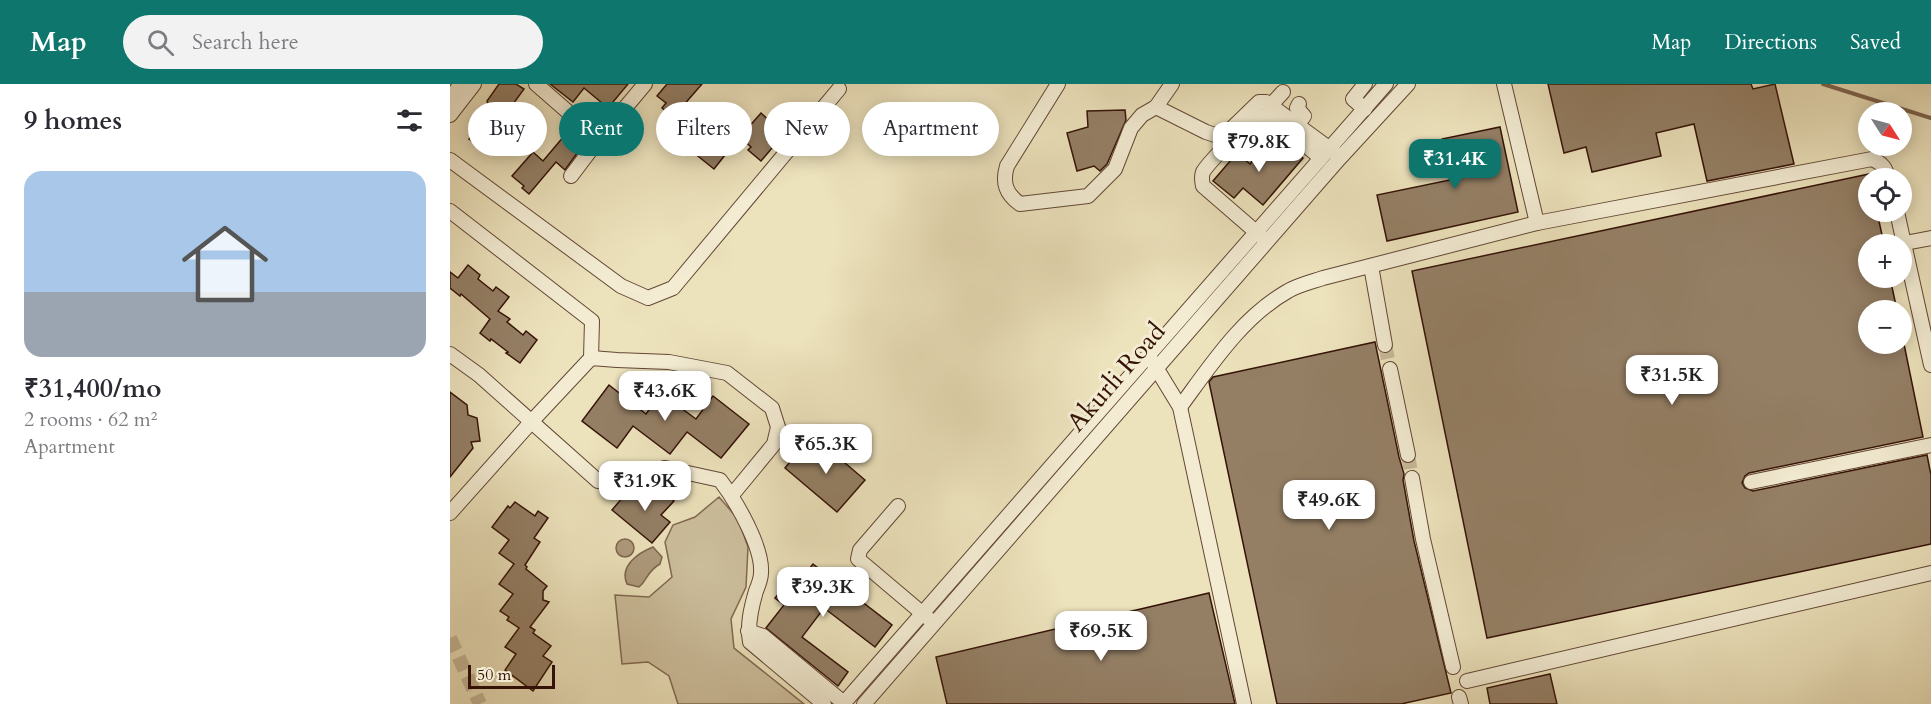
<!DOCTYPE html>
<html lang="en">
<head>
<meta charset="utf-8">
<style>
	:root { --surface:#fff; --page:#f2f2f3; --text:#2b2b33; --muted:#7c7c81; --accent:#0f766e }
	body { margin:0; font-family:Cardo,serif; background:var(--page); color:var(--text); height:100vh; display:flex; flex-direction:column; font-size:22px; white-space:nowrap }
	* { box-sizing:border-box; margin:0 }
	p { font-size:20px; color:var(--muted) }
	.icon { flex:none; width:33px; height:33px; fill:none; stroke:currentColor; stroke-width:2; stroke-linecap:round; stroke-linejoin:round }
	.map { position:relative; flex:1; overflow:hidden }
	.panel { display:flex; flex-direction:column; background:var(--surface); width:450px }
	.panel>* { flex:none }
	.guide { position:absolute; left:18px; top:18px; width:570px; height:54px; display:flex; gap:12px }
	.needle { width:39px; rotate:126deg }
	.tools { position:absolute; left:1408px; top:18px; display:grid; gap:12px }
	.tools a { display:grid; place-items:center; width:54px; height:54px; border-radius:50%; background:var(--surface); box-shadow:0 3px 15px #0003; font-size:30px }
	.scale { position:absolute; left:18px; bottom:15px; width:87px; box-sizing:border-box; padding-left:6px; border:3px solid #351307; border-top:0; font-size:16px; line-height:21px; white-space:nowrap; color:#351307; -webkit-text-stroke:4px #f3ecd3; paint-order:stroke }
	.price { position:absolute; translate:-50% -51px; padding:0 14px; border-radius:12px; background:#fff; color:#222; font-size:20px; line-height:39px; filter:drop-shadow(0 2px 3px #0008) }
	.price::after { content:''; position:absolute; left:50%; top:36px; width:18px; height:14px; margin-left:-9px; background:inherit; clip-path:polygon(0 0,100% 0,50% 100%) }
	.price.on { background:var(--accent); color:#fff }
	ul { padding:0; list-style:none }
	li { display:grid; align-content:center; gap:12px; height:318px; padding:0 24px }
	li span { display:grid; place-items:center; height:186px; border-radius:18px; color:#555 }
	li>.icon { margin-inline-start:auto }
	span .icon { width:108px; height:108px; fill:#fffc; stroke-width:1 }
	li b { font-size:26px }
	h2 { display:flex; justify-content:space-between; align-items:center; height:72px; padding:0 24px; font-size:26px }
	.pill { padding:0 21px; border-radius:27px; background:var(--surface); box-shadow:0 3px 15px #0003; font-size:21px; line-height:54px }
	.pill.on { background:var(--accent); color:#fff }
	header { display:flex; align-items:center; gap:36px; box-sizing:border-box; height:84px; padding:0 30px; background:var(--accent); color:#fff }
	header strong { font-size:28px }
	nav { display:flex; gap:33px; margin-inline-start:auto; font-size:21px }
	.search { width:420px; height:54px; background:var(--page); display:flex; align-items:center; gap:15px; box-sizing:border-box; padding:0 21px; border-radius:33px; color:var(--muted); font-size:22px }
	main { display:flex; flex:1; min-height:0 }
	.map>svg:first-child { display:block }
	.green { fill:#cdbf9d; stroke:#816952; stroke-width:1.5 }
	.water { fill:#ae9c7e; stroke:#7e654e; stroke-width:1.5 }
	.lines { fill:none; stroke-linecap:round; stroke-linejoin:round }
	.stream { stroke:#7e654e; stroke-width:4 }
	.building { fill:#947f65; stroke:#351307; stroke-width:1.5 }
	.minor-tunnel { stroke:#c7b998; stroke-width:14; stroke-dasharray:14 7; stroke-linecap:butt }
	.minor-casing { stroke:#634734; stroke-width:16 }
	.minor { stroke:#f3ecd3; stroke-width:14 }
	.labels { text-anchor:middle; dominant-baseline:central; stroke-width:6; stroke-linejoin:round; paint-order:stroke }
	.street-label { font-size:26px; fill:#351307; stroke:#f3ecd3 }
</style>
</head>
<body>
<header>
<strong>Map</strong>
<div class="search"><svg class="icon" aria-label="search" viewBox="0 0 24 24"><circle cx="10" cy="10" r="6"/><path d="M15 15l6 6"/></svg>Search here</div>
<nav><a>Map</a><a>Directions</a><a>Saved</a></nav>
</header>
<main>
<section class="panel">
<h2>9 homes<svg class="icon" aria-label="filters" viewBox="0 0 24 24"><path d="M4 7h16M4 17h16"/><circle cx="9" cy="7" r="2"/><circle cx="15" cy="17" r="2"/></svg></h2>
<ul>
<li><span style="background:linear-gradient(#a9c7e8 65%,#9aa5b1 0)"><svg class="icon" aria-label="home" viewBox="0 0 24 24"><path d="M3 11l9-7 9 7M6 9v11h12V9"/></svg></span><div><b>₹31,400/mo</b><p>2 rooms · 62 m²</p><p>Apartment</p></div></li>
</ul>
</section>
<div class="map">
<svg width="1481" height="620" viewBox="0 0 1481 620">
	<rect width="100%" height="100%" fill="#ece2bc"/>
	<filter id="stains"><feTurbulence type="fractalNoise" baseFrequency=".00333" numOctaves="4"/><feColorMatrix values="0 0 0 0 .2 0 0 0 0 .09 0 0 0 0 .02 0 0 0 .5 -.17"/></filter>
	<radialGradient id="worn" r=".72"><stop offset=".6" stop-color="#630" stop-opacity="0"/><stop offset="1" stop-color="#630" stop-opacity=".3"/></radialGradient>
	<polygon class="green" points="269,413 288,435 298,463 296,503 281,535 284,564 354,620 228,620 219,592 198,578 172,580 165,511 199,513 222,493 215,458 223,441 245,433"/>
	<g class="water">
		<circle cx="175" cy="464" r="9"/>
		<path d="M 203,463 L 212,473 L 210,480 C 196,488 198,496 189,503 L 177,500 C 169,482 188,469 203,463 Z"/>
	</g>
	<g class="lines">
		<polyline class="stream" points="1373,0 1481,34"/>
	</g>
	<g class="building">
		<polygon points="49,0 66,0 74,5 50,38 59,47 41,69 19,55 41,28 37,17"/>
		<polygon points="100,0 178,0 158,24 134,4 123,18"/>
		<polygon points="217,0 252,0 225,31 275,71 264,85 213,44 222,33 212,24 216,19 207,12"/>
		<polygon points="1098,0 1301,0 1303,5 1325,0 1344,80 1257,97 1244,40 1206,49 1211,72 1142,88 1136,63 1114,69"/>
		<polygon points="675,26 676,36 657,80 650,87 644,82 627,87 617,49 638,43 637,27"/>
		<polygon points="311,29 323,40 327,35 338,45 311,77 298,66 301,63 290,53"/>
		<polygon points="1050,43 1068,128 937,157 927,111 1000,96 992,55"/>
		<polygon points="120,45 127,50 125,54 133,61 115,86 106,78 79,110 72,104 74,102 62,92 83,68 93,77"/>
		<polygon points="834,58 853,74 813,121 793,104 784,114 763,97 787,69 800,80 811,66 820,74"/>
		<polygon points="1419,90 1419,128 1427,128 1434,160 1419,160 1419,194 1440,194 1447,226 1419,226 1419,260 1454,260 1473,353 1299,389 1295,392 1292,399 1295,404 1303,407 1477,371 1481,391 1481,460 1037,554 962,187"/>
		<polygon points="18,181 30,191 28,195 43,207 46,203 59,213 48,227 60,235 57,238 73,251 76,247 87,256 70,279 56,269 58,268 41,255 40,257 30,249 40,235 11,210 10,212 0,204 0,188 8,194"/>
		<polygon points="925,258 949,373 954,390 953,396 964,457 1001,609 951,620 827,620 759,298 763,293"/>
		<polygon points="159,301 196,330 211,309 246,335 263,312 299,340 271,374 237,348 220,370 183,342 167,364 132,337"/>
		<polygon points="0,308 17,321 18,331 27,334 30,357 21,358 23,364 0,393"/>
		<polygon points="368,356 415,396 387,428 335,384 350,366 355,371"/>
		<polygon points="205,400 224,417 211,431 220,438 202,459 162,426 179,406 191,417"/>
		<polygon points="65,418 85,432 88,427 98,434 84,454 90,458 75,481 77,483 76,485 97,502 93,507 93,516 99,518 80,543 85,546 83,549 101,562 93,572 102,578 83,607 55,586 66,570 55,563 69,544 57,536 59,533 50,527 63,510 49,500 64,480 49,469 59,456 42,443 58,422 60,424"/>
		<polygon points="363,480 442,541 425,563 374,524 352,553 398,588 388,602 316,544 334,521 325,514 340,495 347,501"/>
		<polygon points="759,509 785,620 497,620 486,573"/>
		<polygon points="1100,590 1107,620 1040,620 1037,604"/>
	</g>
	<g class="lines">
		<g class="minor-tunnel">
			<polyline points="935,261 940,285"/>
			<polyline points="958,371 962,394"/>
			<polyline points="0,554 30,620"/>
		</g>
		<g class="minor-casing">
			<g id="minor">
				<polyline points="86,0 149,55 195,0"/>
				<path d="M 608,0 L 557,82 C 552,99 556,110 570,120 L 638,112 L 665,85 L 681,44 L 692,31 L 706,23 L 722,0"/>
				<polyline points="1054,0 1087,139"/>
				<polyline points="0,14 11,0"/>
				<polyline points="821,21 833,8"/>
				<polyline points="706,23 756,48 768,52 778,48 809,18 816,18 884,68"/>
				<polyline points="915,25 903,15 915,0"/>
				<polyline points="0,31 24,0"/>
				<polyline points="848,40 854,32 847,24 849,20"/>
				<polyline points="0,76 171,202 198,214 223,204 389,5"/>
				<polyline points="121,92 149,55"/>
				<polyline points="0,127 142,237 141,274"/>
				<polyline points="1447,128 1481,281"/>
				<path d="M 813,154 L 753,102 C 752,97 751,93 753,88 C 758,79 797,39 806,34 C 812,30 818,32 824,35 L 871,74"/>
				<polyline points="1455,159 1481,154"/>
				<polyline points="921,182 935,261"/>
				<path d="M 0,270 L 29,291 L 148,397 L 170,398 L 215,384 L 270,396 C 286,417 313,463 311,489 C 311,495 308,502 306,507 C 301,524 297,541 300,558 L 374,620"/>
				<polyline points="702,277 730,323 794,620"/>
				<polyline points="940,285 958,371"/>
				<path d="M 730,323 C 761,281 792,233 838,207 C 848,201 861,198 873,194 L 1087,139 L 1422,75 C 1432,79 1436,84 1438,94"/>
				<polyline points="962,394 973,455 1003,583"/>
				<polyline points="1301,398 1481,361"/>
				<polyline points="448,422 410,466 408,475 479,535"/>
				<polyline points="0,429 82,337 141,274 167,276 219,278 277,289 322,324 328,343 324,360 282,411"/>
				<polyline points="298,547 313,552 395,620"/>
				<polyline points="1017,597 1481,489"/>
				<polyline points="1009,613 1011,620"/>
				<polyline points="393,620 936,0"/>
				<polyline points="414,620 889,75 958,0"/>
			</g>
		</g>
		<use href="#minor" class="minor"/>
	</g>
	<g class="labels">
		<g class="street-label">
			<text transform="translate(666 293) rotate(-49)">Akurli Road</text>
		</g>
	</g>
	<rect width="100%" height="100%" filter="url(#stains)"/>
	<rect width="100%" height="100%" fill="url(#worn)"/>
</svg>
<div class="tools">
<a><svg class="needle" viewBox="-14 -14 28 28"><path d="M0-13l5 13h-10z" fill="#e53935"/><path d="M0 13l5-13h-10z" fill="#7c7c81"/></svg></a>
<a><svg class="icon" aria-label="locate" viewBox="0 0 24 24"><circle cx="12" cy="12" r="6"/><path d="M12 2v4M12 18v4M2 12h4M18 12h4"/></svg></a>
<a>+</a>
<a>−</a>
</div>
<div class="scale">50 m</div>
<b class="price" style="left:809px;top:89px">₹79.8K</b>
<b class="price on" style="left:1005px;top:106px">₹31.4K</b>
<b class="price" style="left:1222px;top:322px">₹31.5K</b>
<b class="price" style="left:215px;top:338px">₹43.6K</b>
<b class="price" style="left:376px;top:391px">₹65.3K</b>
<b class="price" style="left:195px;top:428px">₹31.9K</b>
<b class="price" style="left:879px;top:447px">₹49.6K</b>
<b class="price" style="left:373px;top:534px">₹39.3K</b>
<b class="price" style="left:651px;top:578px">₹69.5K</b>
<div class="guide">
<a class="pill">Buy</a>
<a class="pill on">Rent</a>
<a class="pill">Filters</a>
<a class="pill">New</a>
<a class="pill">Apartment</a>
</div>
</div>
</main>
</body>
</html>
